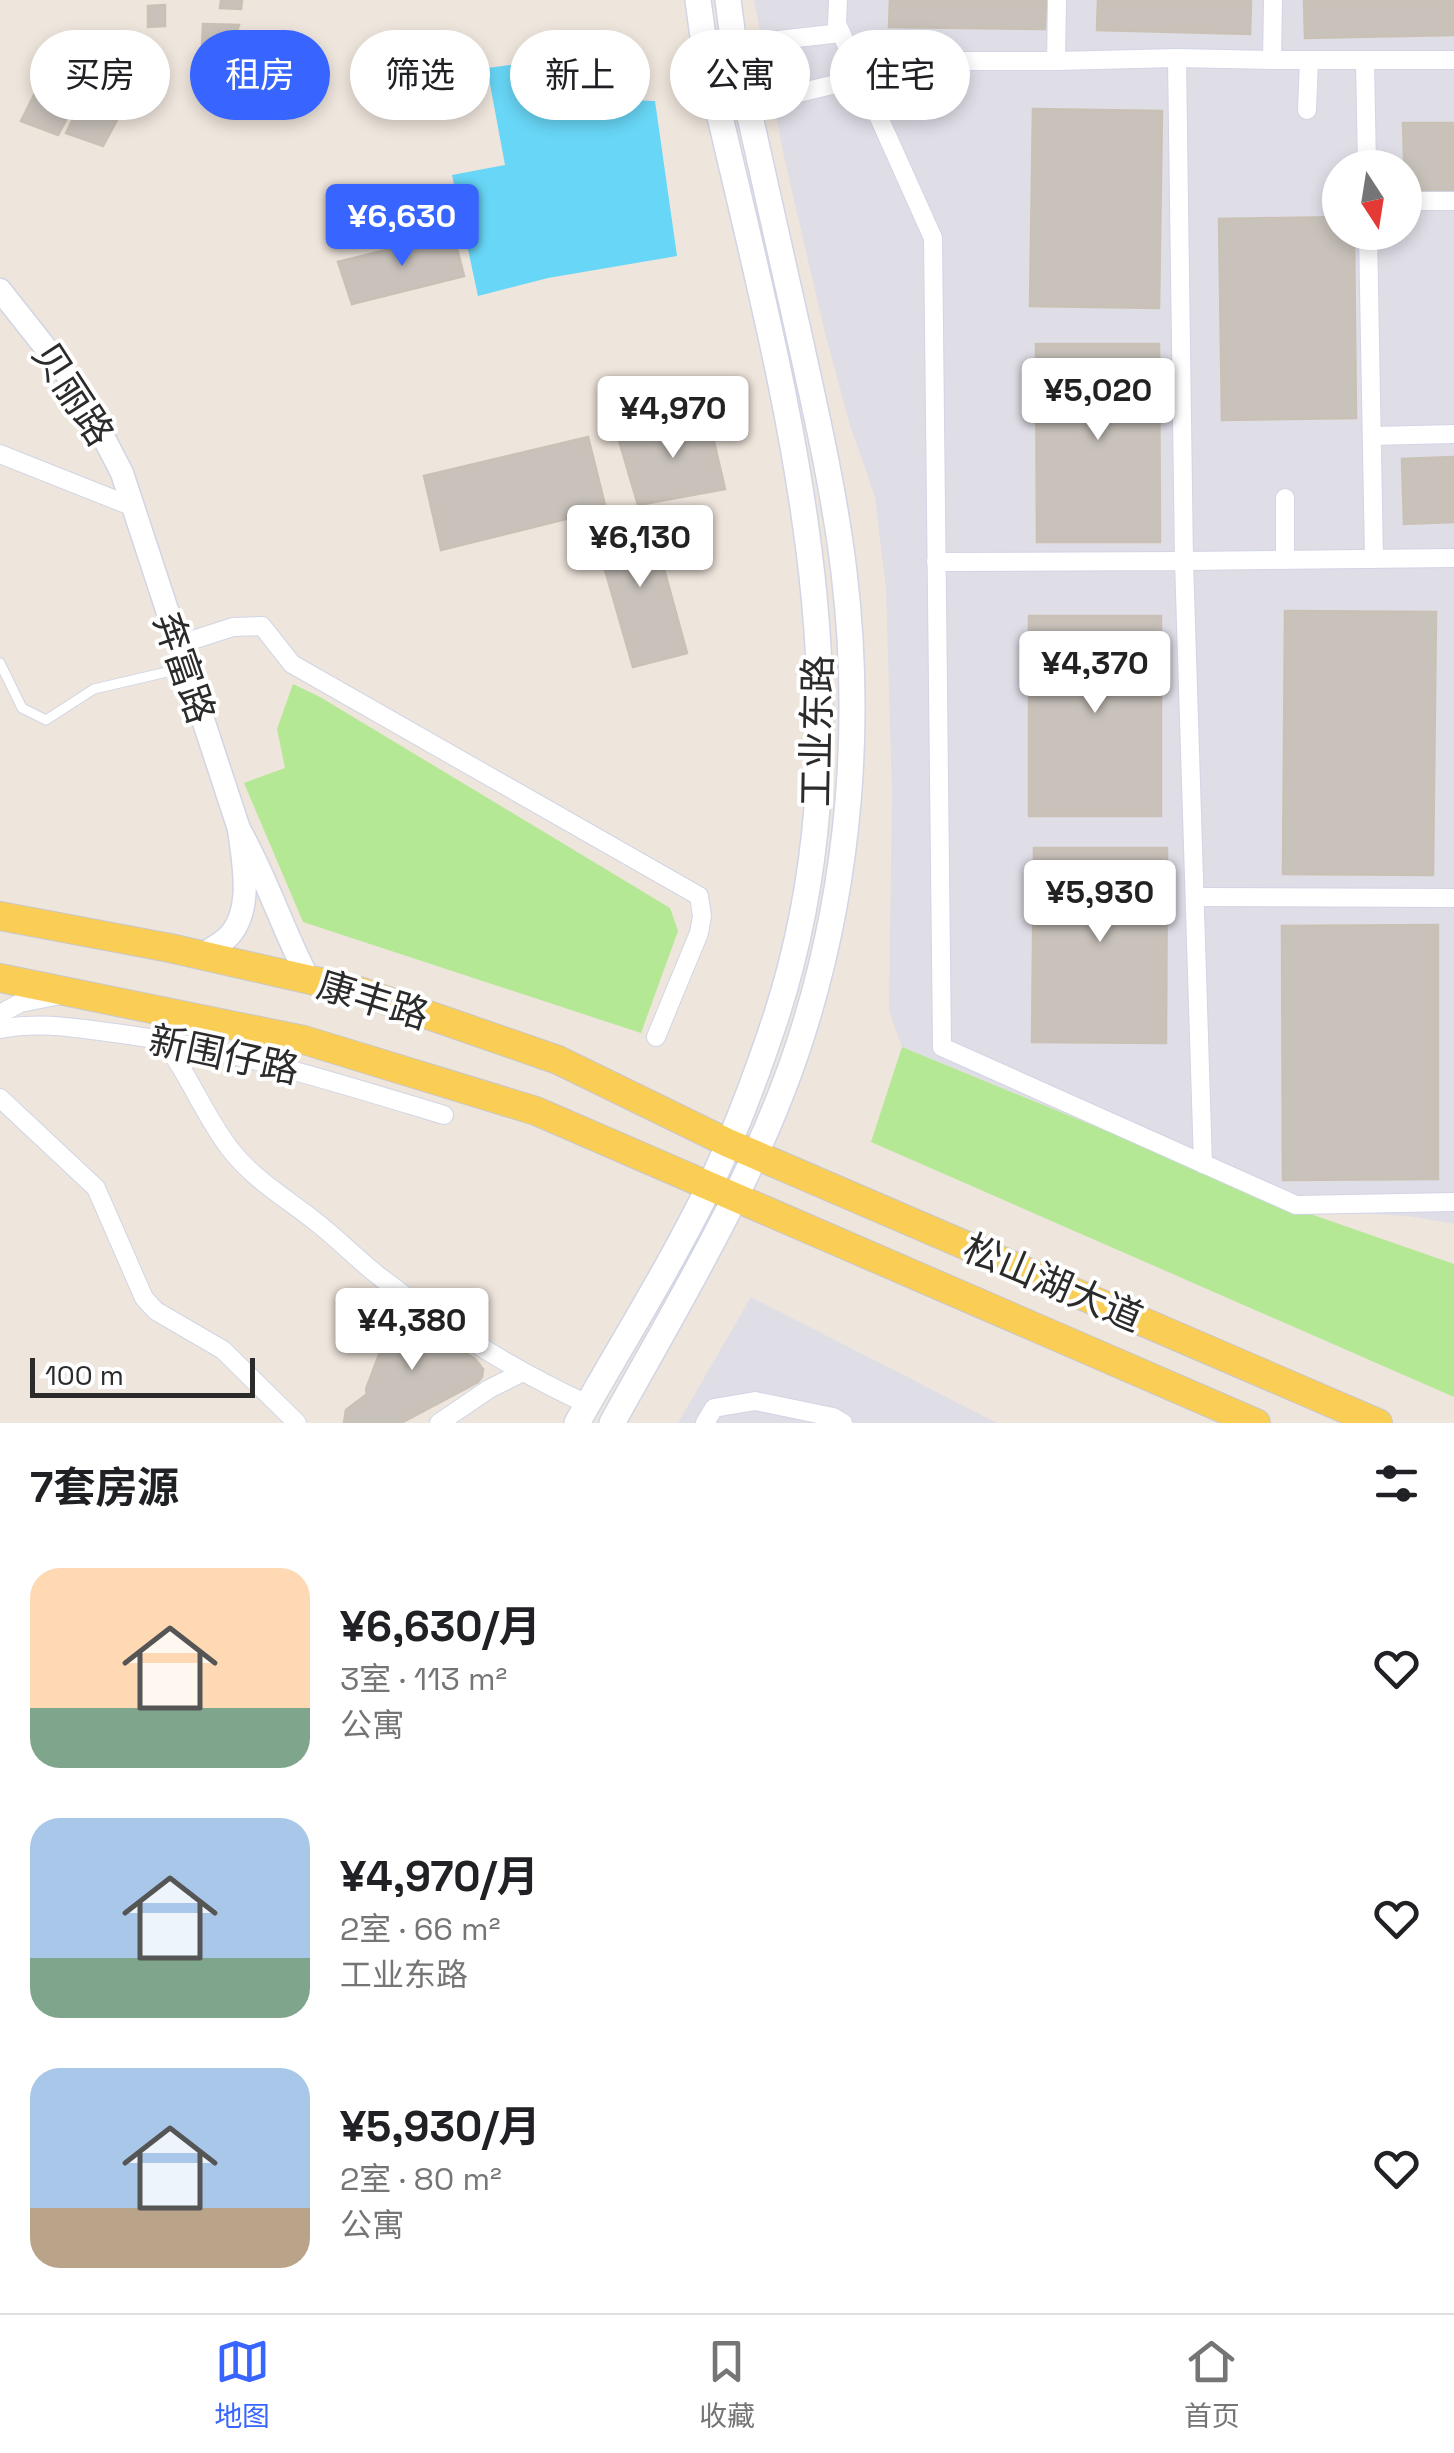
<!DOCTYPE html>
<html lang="zh">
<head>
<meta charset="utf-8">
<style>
	:root { --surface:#fff; --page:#f2f2f2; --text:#202124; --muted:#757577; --line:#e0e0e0; --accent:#3865ff }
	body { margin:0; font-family:"Space Grotesk","Noto Sans SC",sans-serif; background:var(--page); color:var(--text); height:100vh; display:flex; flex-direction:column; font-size:38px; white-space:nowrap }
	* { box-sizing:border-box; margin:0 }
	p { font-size:32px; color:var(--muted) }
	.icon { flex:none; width:55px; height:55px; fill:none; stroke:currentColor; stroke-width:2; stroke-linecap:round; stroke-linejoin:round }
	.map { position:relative; height:1423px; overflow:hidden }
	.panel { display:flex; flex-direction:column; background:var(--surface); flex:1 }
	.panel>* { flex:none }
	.banner { position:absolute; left:30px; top:30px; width:1395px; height:90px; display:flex; gap:20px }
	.needle { width:65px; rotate:168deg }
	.controls { position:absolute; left:1322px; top:150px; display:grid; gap:20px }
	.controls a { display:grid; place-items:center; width:100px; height:100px; border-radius:50%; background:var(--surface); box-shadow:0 5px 15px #0003; font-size:50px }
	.scale { position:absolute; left:30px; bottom:25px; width:225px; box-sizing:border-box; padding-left:10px; border:5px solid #2b2b2b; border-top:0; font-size:28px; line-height:35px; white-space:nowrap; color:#2b2b2b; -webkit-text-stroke:8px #fff; paint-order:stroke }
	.price { position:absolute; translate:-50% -85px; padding:0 22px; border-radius:10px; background:#fff; color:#222; font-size:32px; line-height:65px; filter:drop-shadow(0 2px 5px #0008) }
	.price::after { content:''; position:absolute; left:50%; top:60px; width:30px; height:22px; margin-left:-15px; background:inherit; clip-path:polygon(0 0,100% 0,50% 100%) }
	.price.on { background:var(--accent); color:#fff }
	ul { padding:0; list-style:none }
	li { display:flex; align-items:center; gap:30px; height:250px; padding:0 30px }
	li span { display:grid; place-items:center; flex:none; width:280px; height:200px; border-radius:30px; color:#555 }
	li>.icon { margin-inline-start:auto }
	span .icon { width:120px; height:120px; fill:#fffc; stroke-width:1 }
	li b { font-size:42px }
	h2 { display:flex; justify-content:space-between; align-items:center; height:120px; padding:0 30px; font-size:42px }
	.pill { padding:0 35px; border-radius:45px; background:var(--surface); box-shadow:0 5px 15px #0003; font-size:35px; line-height:90px }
	.pill.on { background:var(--accent); color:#fff }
	.tabs { display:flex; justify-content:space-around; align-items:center; height:140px; border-top:2px solid var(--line); background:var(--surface); font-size:28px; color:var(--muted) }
	.tabs a { display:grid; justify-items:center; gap:5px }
	.tabs .on { color:var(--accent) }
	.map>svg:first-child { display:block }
	.industrial { fill:#dfdde6; fill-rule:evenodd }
	.green { fill:#b4e895 }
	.water { fill:#68d6f6 }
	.building { fill:#c9c2bb; stroke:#c9c1b5; stroke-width:2.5 }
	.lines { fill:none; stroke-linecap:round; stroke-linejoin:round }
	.service-casing { stroke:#d1d5e5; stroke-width:11 }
	.minor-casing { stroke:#d1d5e5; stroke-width:20 }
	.tertiary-casing { stroke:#d1d5e5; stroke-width:25 }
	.secondary-casing { stroke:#d1d5e5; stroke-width:28 }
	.primary-casing { stroke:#c8c8c8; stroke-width:30 }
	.service { stroke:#fff; stroke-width:9 }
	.minor { stroke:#fff; stroke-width:18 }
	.tertiary { stroke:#fff; stroke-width:22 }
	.secondary { stroke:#fff; stroke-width:25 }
	.primary { stroke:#facd55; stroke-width:28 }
	.labels { text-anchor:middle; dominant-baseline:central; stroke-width:8; stroke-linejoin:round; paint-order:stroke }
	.street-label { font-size:38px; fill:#2b2b2b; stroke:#fff }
</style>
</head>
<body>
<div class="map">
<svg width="1454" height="1423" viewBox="0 0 1454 1423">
	<rect width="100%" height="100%" fill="#eee5dc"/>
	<g class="industrial">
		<path d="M 754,0 L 1454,0 L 1454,1224 L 1408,1216 L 1299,1210 L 902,1047 L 889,1011 L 892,794 L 886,589 L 875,497 L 850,425 L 825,333 L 784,157 ZM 1340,168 L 1405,168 L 1405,232 L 1340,232 Z"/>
		<polygon points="751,1297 997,1423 678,1423"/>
	</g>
	<g class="green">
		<polygon points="293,684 320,697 670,908 678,931 641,1033 303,922 244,783 285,768 277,729"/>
		<polygon points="902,1047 1299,1210 1454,1264 1454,1397 871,1142"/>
	</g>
	<polygon class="water" points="622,50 631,100 655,101 677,256 548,278 478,296 452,175 505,165 487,68"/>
	<g class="building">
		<polygon points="221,0 242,0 241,9 220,8"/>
		<polygon points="890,0 1046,0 1045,29 889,27"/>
		<polygon points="1098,0 1251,0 1250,34 1097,30"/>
		<polygon points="1304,0 1454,0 1454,35 1305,38"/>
		<polygon points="165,5 165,26 148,27 148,6"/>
		<polygon points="203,24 239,25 225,70 201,69"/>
		<polygon points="61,41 100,56 58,135 21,121"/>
		<polygon points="106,53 145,68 103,146 66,133"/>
		<polygon points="1033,109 1162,111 1159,308 1030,306"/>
		<polygon points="1403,123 1454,123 1454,192 1405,192"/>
		<polygon points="1340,217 1340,232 1354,232 1356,418 1222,420 1219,219"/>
		<polygon points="453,233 464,276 352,304 338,262"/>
		<polygon points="1036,344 1159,344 1160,542 1037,542"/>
		<polygon points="708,416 725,489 638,505 618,437"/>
		<polygon points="588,437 606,509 441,550 424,476"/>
		<polygon points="1454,457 1454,522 1404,524 1402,459"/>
		<polygon points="649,514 687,653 633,667 593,528"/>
		<polygon points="1285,611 1436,612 1433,875 1283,874"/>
		<rect x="1029" y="616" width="132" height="200"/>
		<polygon points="1034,848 1167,848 1166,1043 1032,1042"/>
		<polygon points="1438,925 1438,1179 1283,1180 1282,926"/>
		<polygon points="394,1307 475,1359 483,1369 482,1377 478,1382 401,1423 344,1423 346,1410 367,1394 366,1389 382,1347 380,1330"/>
	</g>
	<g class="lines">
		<g class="service-casing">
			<polyline id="service" points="0,663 22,708 46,720 94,689 184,668"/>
		</g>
		<g class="minor-casing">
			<g id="minor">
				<polyline points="838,0 837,24 933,238 942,1047 1296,1205 1454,1202"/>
				<polyline points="1057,0 1056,61 1177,58 1184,561 1454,558"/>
				<polyline points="1273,0 1272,60 1454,60"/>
				<polyline points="734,45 841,33"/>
				<polyline points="1177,58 1272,60"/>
				<polyline points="1365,60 1367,168"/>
				<polyline points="854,61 1056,61"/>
				<polyline points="748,105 861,78"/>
				<polyline points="1307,110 1309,60"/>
				<polyline points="1405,201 1454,201"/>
				<polyline points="1368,232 1374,559"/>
				<polyline points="1372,436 1454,434"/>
				<polyline points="0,454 131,506"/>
				<polyline points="1285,560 1285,498"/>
				<polyline points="936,562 1184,561 1203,1164"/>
				<polyline points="177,645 233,627 262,626 292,664 699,896 702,916 699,933 656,1037"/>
				<polyline points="1195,897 1454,898"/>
				<polyline points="0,1014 20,1003 61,995"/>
				<path d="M 0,1029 C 39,1021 76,1028 115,1033 C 228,1048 335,1082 444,1115"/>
				<path d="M 161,1039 C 189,1073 203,1114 230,1149 C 254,1180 286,1198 316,1222 C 338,1239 358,1260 380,1277 C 447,1328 511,1369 587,1404"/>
				<polyline points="0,1098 96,1188 144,1298 156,1311 223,1350 297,1423"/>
				<polyline points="439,1423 489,1389 521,1373"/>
				<polyline points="705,1423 714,1408 755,1401 833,1417 843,1423"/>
			</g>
		</g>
		<g class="tertiary-casing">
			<g id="tertiary">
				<polyline points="0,290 79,390 122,473 239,829"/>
				<path d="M 202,955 C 210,949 221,944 228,937 C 254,910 243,862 239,829 C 267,878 283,931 309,980"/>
			</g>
		</g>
		<g class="secondary-casing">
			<g id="secondary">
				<path d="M 577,1423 C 621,1345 670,1267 710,1185 C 736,1131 757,1074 776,1017 C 881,692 776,369 705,51 L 698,0"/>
				<path d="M 612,1423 C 684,1293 763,1165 806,1022 C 850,877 862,722 844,572 C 834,489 815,408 797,326 C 776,233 755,139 734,45 L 728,0"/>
			</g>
		</g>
		<g class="primary-casing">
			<g id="primary">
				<polyline points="0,916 170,948 359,991 558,1060 728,1143 1378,1423"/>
				<polyline points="0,978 304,1040 536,1111 1256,1423"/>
			</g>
		</g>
		<use href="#service" class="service"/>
		<use href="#minor" class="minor"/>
		<use href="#tertiary" class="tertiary"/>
		<use href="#secondary" class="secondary"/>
		<use href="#primary" class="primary"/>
	</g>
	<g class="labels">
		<g class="street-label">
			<text transform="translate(73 394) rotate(57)">贝丽路</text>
			<text transform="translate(184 668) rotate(71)">奔富路</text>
			<text transform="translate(817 731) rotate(-89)">工业东路</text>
			<text transform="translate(373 1000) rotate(17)">康丰路</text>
			<text transform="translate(224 1055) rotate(12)">新围仔路</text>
			<text transform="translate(1053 1283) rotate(23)">松山湖大道</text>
		</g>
	</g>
</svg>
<div class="controls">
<a><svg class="needle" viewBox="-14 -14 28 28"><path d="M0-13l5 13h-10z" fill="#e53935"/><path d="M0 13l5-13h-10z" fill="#757577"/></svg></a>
</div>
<div class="scale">100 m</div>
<b class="price on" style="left:402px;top:269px">¥6,630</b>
<b class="price" style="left:1098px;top:443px">¥5,020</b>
<b class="price" style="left:673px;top:461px">¥4,970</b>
<b class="price" style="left:640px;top:590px">¥6,130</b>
<b class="price" style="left:1095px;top:716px">¥4,370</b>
<b class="price" style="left:1100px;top:945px">¥5,930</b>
<b class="price" style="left:412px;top:1373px">¥4,380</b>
<div class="banner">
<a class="pill">买房</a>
<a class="pill on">租房</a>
<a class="pill">筛选</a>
<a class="pill">新上</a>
<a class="pill">公寓</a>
<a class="pill">住宅</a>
</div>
</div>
<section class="panel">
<h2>7套房源<svg class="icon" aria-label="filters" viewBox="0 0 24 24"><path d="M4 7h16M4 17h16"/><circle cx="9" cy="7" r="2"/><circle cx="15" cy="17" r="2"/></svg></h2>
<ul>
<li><span style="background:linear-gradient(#ffd9b3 70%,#7fa58c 0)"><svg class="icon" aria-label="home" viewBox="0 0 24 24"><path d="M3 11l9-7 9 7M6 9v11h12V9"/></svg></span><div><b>¥6,630/月</b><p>3室 · 113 m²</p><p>公寓</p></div><svg class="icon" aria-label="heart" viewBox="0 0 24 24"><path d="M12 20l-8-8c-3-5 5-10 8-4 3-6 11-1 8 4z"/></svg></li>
<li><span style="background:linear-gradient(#a9c7e8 70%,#7fa58c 0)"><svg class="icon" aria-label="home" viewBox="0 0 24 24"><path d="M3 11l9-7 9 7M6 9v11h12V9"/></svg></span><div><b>¥4,970/月</b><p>2室 · 66 m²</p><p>工业东路</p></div><svg class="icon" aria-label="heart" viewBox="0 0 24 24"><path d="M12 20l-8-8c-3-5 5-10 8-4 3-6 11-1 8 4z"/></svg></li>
<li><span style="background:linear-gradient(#a9c7e8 70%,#b9a48a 0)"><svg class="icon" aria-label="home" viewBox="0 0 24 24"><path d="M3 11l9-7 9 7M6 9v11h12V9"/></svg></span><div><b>¥5,930/月</b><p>2室 · 80 m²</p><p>公寓</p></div><svg class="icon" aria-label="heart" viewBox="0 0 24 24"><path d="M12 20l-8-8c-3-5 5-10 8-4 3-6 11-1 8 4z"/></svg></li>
</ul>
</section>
<nav class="tabs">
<a class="on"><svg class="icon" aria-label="map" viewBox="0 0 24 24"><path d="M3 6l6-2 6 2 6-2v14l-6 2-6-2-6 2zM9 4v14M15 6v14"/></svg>地图</a>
<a><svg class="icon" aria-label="saved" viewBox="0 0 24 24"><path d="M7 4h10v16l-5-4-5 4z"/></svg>收藏</a>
<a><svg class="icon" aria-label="home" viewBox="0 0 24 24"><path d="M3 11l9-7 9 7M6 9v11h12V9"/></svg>首页</a>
</nav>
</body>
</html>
